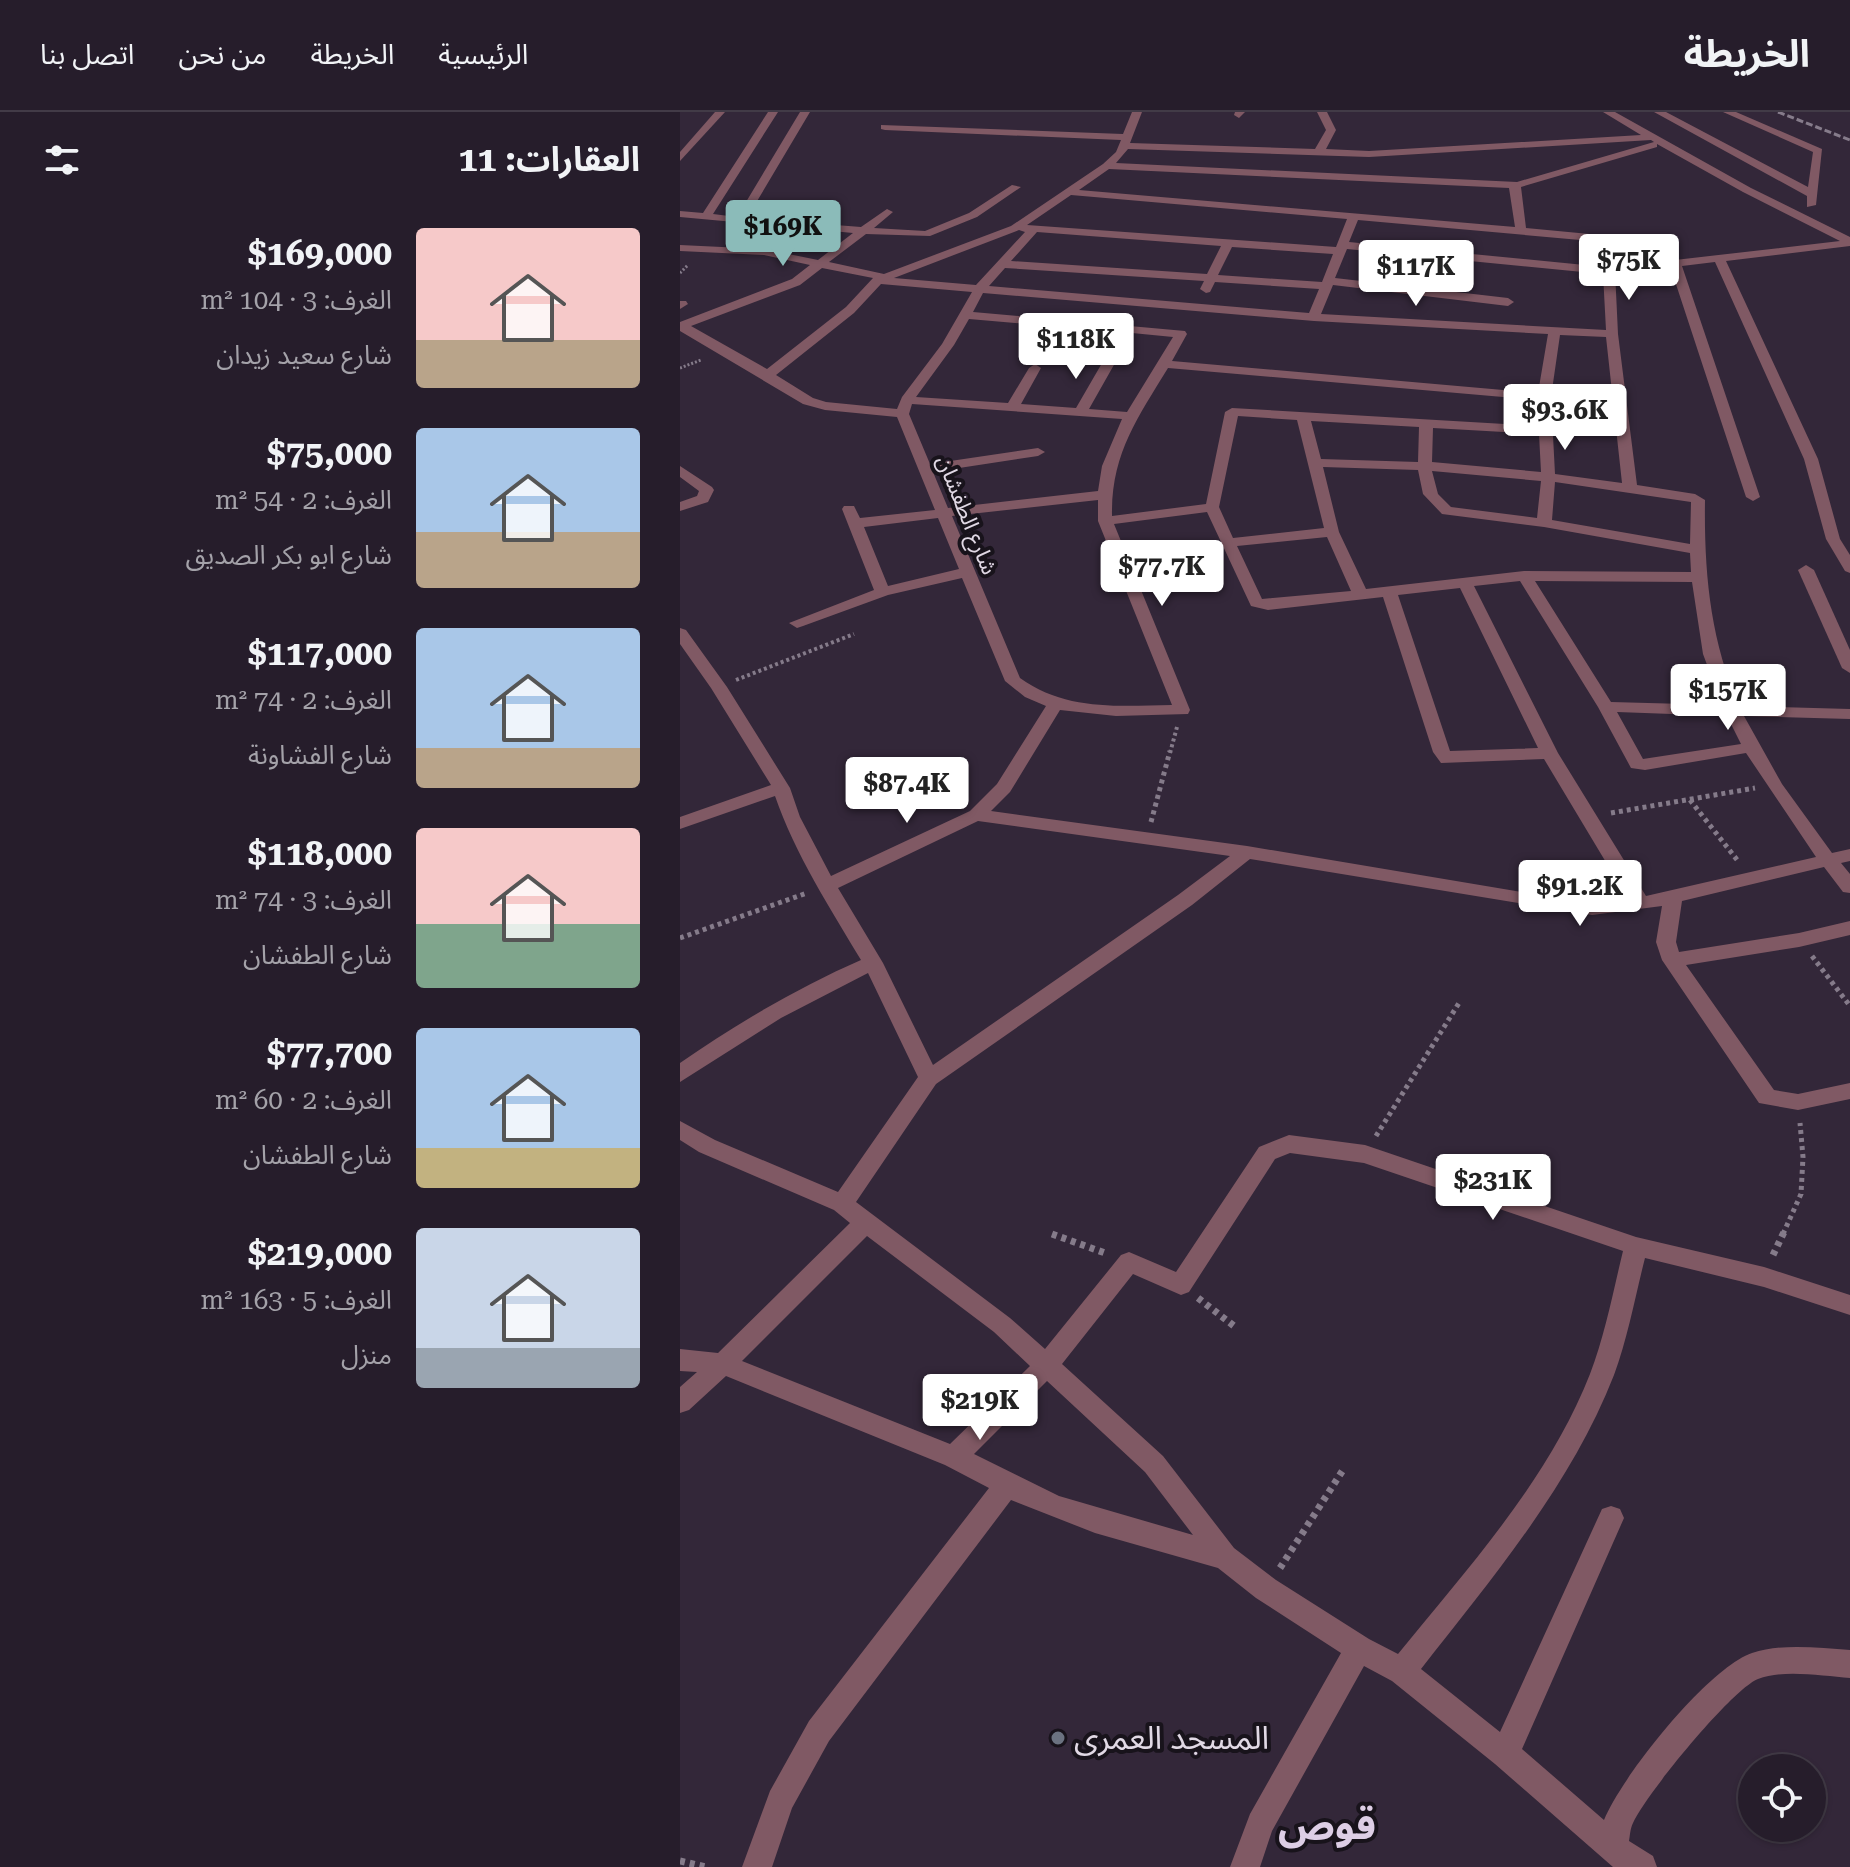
<!DOCTYPE html>
<html lang="ar">
<head>
<meta charset="utf-8">
<style>
	:root { --surface:#261d2b; --page:#322a37; --text:#f1f3f6; --muted:#a4a2a9; --line:#423b47; --accent:#8bbbb9 }
	body { margin:0; font-family:"Roboto Serif","Noto Sans Arabic",serif; background:var(--page); color:var(--text); direction:rtl; height:100vh; display:flex; flex-direction:column; font-size:30px; white-space:nowrap }
	* { box-sizing:border-box; margin:0 }
	p { font-size:26px; color:var(--muted) }
	.icon { flex:none; width:44px; height:44px; fill:none; stroke:currentColor; stroke-width:2; stroke-linecap:round; stroke-linejoin:round }
	.map { position:relative; flex:1; overflow:hidden; direction:ltr }
	.details { display:flex; flex-direction:column; background:var(--surface); width:680px }
	.details>* { flex:none }
	.buttons { position:absolute; left:1058px; top:1642px; display:grid; gap:16px }
	.buttons a { display:grid; place-items:center; width:88px; height:88px; border-radius:50%; background:var(--surface); box-shadow:0 2px 6px #0004,0 0 0 2px var(--line); font-size:40px }
	.price { position:absolute; translate:-50% -68px; padding:0 18px; border-radius:8px; background:#fff; color:#222; font-size:26px; line-height:52px; filter:drop-shadow(0 2px 4px #0008) }
	.price::after { content:''; position:absolute; left:50%; top:48px; width:24px; height:18px; margin-left:-12px; background:inherit; clip-path:polygon(0 0,100% 0,50% 100%) }
	.price.current { background:var(--accent); color:#111 }
	ul { padding:0; list-style:none }
	li { display:flex; align-items:center; gap:24px; height:200px; padding:0 40px }
	li span { display:grid; place-items:center; flex:none; width:224px; height:160px; border-radius:8px; color:#555 }
	li>.icon { margin-inline-start:auto }
	span .icon { width:96px; height:96px; fill:#fffc; stroke-width:1 }
	li b { font-size:34px }
	h2 { display:flex; justify-content:space-between; align-items:center; height:96px; padding:0 40px; font-size:34px }
	header { display:flex; align-items:center; gap:48px; box-sizing:border-box; height:112px; padding:0 40px; background:var(--surface); border-bottom:2px solid var(--line) }
	header strong { font-size:38px }
	nav { display:flex; gap:44px; margin-inline-start:auto; font-size:28px }
	main { display:flex; flex:1; min-height:0 }
	.map>svg:first-child { display:block }
	.lines { fill:none; stroke-linecap:round; stroke-linejoin:round }
	.path-far3 { stroke:#857b8a; stroke-width:3; stroke-dasharray:2 2; stroke-linecap:butt }
	.path-far2 { stroke:#857b8a; stroke-width:4; stroke-dasharray:3 3; stroke-linecap:butt }
	.path-far1 { stroke:#857b8a; stroke-width:5; stroke-dasharray:4 4; stroke-linecap:butt }
	.path { stroke:#857b8a; stroke-width:7; stroke-dasharray:5 5; stroke-linecap:butt }
	.minor { fill:#805964; fill-rule:evenodd }
	.rail { stroke:#867c8b; stroke-width:3; stroke-dasharray:7 3; stroke-linecap:butt }
	.worship-dot { fill:#6b7280; stroke:#18131b; stroke-width:3 }
	.labels { text-anchor:middle; dominant-baseline:central; stroke-width:8; stroke-linejoin:round; paint-order:stroke }
	.far-street-label { font-size:22px; fill:#e1d9e5; stroke:#18131b }
	.near-poi-label { font-size:32px; fill:#e1d9e5; stroke:#18131b; text-anchor:start }
	.near-district-label { font-size:40px; font-weight:bold; fill:#ddcee5; stroke:#18131b }
</style>
</head>
<body>
<header>
<strong>الخريطة</strong>
<nav><a>الرئيسية</a><a>الخريطة</a><a>من نحن</a><a>اتصل بنا</a></nav>
</header>
<main>
<div class="map">
<svg width="1170" height="1755" viewBox="0 0 1170 1755">
	<rect width="100%" height="100%" fill="#332739"/>
	<g class="lines">
		<g class="path-far3">
			<polyline points="0,161 8,153"/>
			<polyline points="0,256 21,248"/>
		</g>
		<g class="path-far2">
			<polyline points="56,568 174,522"/>
			<polyline points="490,641 497,615"/>
		</g>
		<g class="path-far1">
			<polyline points="1010,688 1058,749"/>
			<polyline points="931,701 1075,676"/>
			<polyline points="471,710 490,639"/>
			<polyline points="0,826 127,781"/>
			<polyline points="1132,844 1170,894"/>
			<polyline points="696,1024 779,891"/>
			<polyline points="1103,1122 1121,1082 1123,1045 1120,1011"/>
		</g>
		<g class="path">
			<polyline points="372,1122 425,1141"/>
			<polyline points="1093,1143 1104,1120"/>
			<polyline points="518,1186 554,1214"/>
			<polyline points="600,1456 663,1358"/>
			<polyline points="0,1749 26,1755"/>
		</g>
		<g class="minor">
			<polygon points="35,0 45,0 0,49 0,40"/>
			<path d="M 88,0 L 98,0 L 33,102 L 57,105 L 120,0 L 130,0 L 67,106 L 181,115 L 207,97 L 213,100 L 194,116 L 245,119 L 289,101 L 332,73 L 341,75 L 297,105 L 250,124 L 186,122 L 149,150 L 204,162 L 331,114 L 423,52 L 436,40 L 441,28 L 205,18 L 201,17 L 201,13 L 443,22 L 452,0 L 462,0 L 450,31 L 635,37 L 646,18 L 637,0 L 647,0 L 656,18 L 646,37 L 689,39 L 961,23 L 923,0 L 935,0 L 1071,76 L 1170,125 L 1170,134 L 1046,149 L 1138,347 L 1160,427 L 1170,443 L 1170,461 L 1165,459 L 1146,427 L 1124,347 L 1035,150 L 1002,154 L 1080,385 L 1073,389 L 1066,385 L 990,154 L 938,152 L 935,159 L 938,222 L 957,373 L 1015,382 L 1025,388 C 1024,460 1030,527 1059,594 L 1170,597 L 1170,607 L 1064,604 L 1102,672 L 1152,741 L 1170,737 L 1170,749 L 1161,751 L 1170,762 L 1170,781 L 1163,780 L 1144,755 L 1002,789 L 996,830 L 999,840 L 1119,821 L 1170,809 L 1170,823 L 1119,835 L 1006,853 L 1094,978 L 1118,982 L 1170,971 L 1170,987 L 1118,998 L 1079,991 L 982,848 L 976,830 L 982,794 L 912,803 L 570,747 L 512,793 L 256,972 L 176,1090 L 330,1206 L 365,1237 L 441,1143 L 449,1140 L 496,1160 L 579,1035 L 609,1023 L 685,1033 L 956,1125 L 1084,1155 L 1170,1183 L 1170,1203 L 1084,1175 L 965,1146 C 955,1185 948,1225 934,1263 C 891,1373 813,1465 741,1557 L 820,1620 L 922,1397 L 931,1394 L 940,1397 L 944,1406 L 842,1637 L 924,1708 C 942,1664 1028,1556 1072,1541 C 1102,1531 1139,1536 1170,1538 L 1170,1566 C 1143,1564 1103,1557 1078,1567 C 1052,1577 964,1685 953,1711 C 950,1717 950,1724 949,1729 L 973,1744 L 977,1755 L 933,1755 L 815,1652 L 712,1569 L 684,1554 L 592,1719 L 580,1755 L 550,1755 L 570,1702 L 661,1541 L 576,1486 L 538,1456 L 415,1421 L 331,1388 L 149,1629 L 112,1696 L 92,1755 L 62,1755 L 90,1679 L 129,1609 L 309,1376 L 265,1353 L 46,1264 L 9,1298 L 0,1301 L 0,1275 L 17,1260 L 0,1259 L 0,1237 L 38,1241 L 170,1111 L 154,1098 L 19,1040 L 0,1028 L 0,1009 L 35,1028 L 158,1080 L 238,965 L 188,861 L 101,906 L 0,970 L 0,951 C 58,911 117,876 181,848 C 150,796 115,742 95,684 L 0,717 L 0,705 L 91,673 L 31,576 L 0,532 L 0,516 L 6,518 L 47,575 L 110,676 L 120,705 L 151,764 L 290,699 L 317,672 L 366,594 L 345,585 L 325,569 L 282,466 L 208,483 L 123,514 L 117,516 L 109,511 L 194,478 L 162,397 L 164,394 L 174,394 L 180,406 L 255,398 L 217,305 L 145,298 L 123,292 L 0,219 L 0,210 L 112,167 L 130,153 L 84,143 L 0,139 L 0,133 L 84,137 L 138,148 L 173,121 L 0,105 L 0,99 L 23,101 ZM 971,28 L 974,30 L 837,70 L 436,51 L 448,37 L 689,45 ZM 977,32 L 1063,80 L 1160,129 L 995,148 L 940,145 L 947,128 L 941,125 L 846,116 L 841,75 L 977,35 ZM 429,57 L 829,76 L 835,115 L 399,78 ZM 391,83 L 667,107 L 656,135 L 347,113 ZM 678,108 L 934,131 L 925,155 L 669,130 ZM 339,118 L 345,120 L 296,173 L 214,166 ZM 357,120 L 541,134 L 527,162 L 331,149 ZM 552,135 L 653,142 L 642,170 L 538,163 ZM 667,137 L 923,162 L 926,218 L 641,202 L 653,173 L 828,194 L 834,190 L 828,186 L 655,166 ZM 142,156 L 193,166 L 166,195 L 87,257 L 11,214 L 120,173 ZM 325,156 L 524,169 L 520,177 L 526,181 L 530,180 L 535,170 L 639,177 L 629,201 L 309,174 ZM 201,172 L 292,180 L 262,232 L 222,285 L 217,297 L 146,290 L 133,286 L 96,263 L 174,201 ZM 303,181 L 634,209 L 868,222 L 858,281 L 492,249 L 507,222 L 505,219 L 293,200 ZM 289,207 L 440,220 L 396,296 L 341,292 L 361,256 L 355,252 L 349,256 L 328,291 L 236,285 L 274,233 ZM 452,221 L 493,225 L 447,300 L 409,297 ZM 880,223 L 926,225 L 942,371 L 875,362 L 871,285 ZM 488,256 L 858,288 L 859,314 L 552,296 L 545,300 L 526,392 L 432,404 C 431,342 457,307 488,256 ZM 232,292 L 442,307 L 422,354 L 418,379 L 268,396 L 253,360 L 358,344 L 365,340 L 358,336 L 250,352 L 229,302 ZM 558,304 L 617,308 L 644,416 L 553,426 L 539,395 ZM 631,309 L 739,315 L 738,350 L 641,347 ZM 753,316 L 859,322 L 861,360 L 752,350 ZM 643,355 L 738,358 L 743,382 L 762,402 L 864,415 L 1010,441 L 1011,460 L 844,459 L 686,477 L 659,420 ZM 752,359 L 861,369 L 857,406 L 771,395 L 758,382 ZM 875,370 L 1011,390 L 1010,432 L 872,408 ZM 418,388 L 418,409 L 492,593 C 438,594 386,599 340,566 L 272,404 ZM 527,400 L 571,494 L 588,498 L 703,485 L 753,640 L 761,651 L 864,647 L 948,787 L 912,789 L 866,784 L 567,734 L 311,699 L 330,680 L 380,598 L 436,604 L 508,602 L 510,598 L 434,412 ZM 258,406 L 279,457 L 208,474 L 184,415 ZM 647,425 L 671,479 L 582,487 L 557,434 ZM 840,469 L 918,595 L 951,656 L 965,658 L 1066,641 L 1136,745 L 966,784 L 878,641 L 794,474 ZM 855,469 L 1012,470 L 1023,542 L 1042,593 L 931,590 ZM 780,476 L 858,636 L 770,639 L 718,483 ZM 937,600 L 1047,604 L 1061,632 L 963,647 ZM 298,709 L 550,744 L 498,783 L 253,953 L 203,851 L 158,776 ZM 610,1041 L 684,1051 L 943,1139 C 933,1180 925,1223 910,1262 C 869,1367 788,1456 718,1542 L 689,1527 L 596,1468 L 554,1436 L 483,1344 L 382,1252 L 453,1162 L 501,1183 L 509,1180 L 595,1047 ZM 187,1124 L 314,1220 L 350,1254 L 270,1332 L 62,1249 ZM 367,1269 L 465,1360 L 513,1423 L 379,1384 L 294,1342 Z"/>
			<polygon points="555,0 565,0 559,6 554,3"/>
			<polygon points="974,0 986,0 1128,75 1133,40 1043,0 1056,0 1142,37 1136,93 1127,95 1127,84"/>
			<polygon points="0,189 6,189 8,192 0,197"/>
			<polygon points="0,354 32,375 34,378 28,390 0,399 0,390 17,384 19,379 0,365"/>
			<polygon points="1126,453 1134,458 1170,538 1170,561 1162,556 1118,458"/>
		</g>
		<polyline class="rail" points="1098,0 1170,28"/>
	</g>
	<circle class="worship-dot" cx="378" cy="1626" r="8"/>
	<g class="labels">
		<g class="far-street-label">
			<text transform="translate(287 403) rotate(68)">شارع الطفشان</text>
		</g>
		<g class="near-poi-label">
			<text x="394" y="1626">المسجد العمرى</text>
		</g>
		<g class="near-district-label">
			<text x="647" y="1713">قوص</text>
		</g>
	</g>
</svg>
<div class="buttons">
<a><svg class="icon" aria-label="locate" viewBox="0 0 24 24"><circle cx="12" cy="12" r="6"/><path d="M12 2v4M12 18v4M2 12h4M18 12h4"/></svg></a>
</div>
<b class="price current" style="left:103px;top:156px">$169K</b>
<b class="price" style="left:949px;top:190px">$75K</b>
<b class="price" style="left:736px;top:196px">$117K</b>
<b class="price" style="left:396px;top:269px">$118K</b>
<b class="price" style="left:885px;top:340px">$93.6K</b>
<b class="price" style="left:482px;top:496px">$77.7K</b>
<b class="price" style="left:1048px;top:620px">$157K</b>
<b class="price" style="left:227px;top:713px">$87.4K</b>
<b class="price" style="left:900px;top:816px">$91.2K</b>
<b class="price" style="left:813px;top:1110px">$231K</b>
<b class="price" style="left:300px;top:1330px">$219K</b>
</div>
<section class="details">
<h2>العقارات: 11<svg class="icon" aria-label="filters" viewBox="0 0 24 24"><path d="M4 7h16M4 17h16"/><circle cx="9" cy="7" r="2"/><circle cx="15" cy="17" r="2"/></svg></h2>
<ul>
<li><span style="background:linear-gradient(#f6c9c9 70%,#b9a48a 0)"><svg class="icon" aria-label="home" viewBox="0 0 24 24"><path d="M3 11l9-7 9 7M6 9v11h12V9"/></svg></span><div><b>$169,000</b><p>الغرف: 3 · 104 m²</p><p>شارع سعيد زيدان</p></div></li>
<li><span style="background:linear-gradient(#a9c7e8 65%,#b9a48a 0)"><svg class="icon" aria-label="home" viewBox="0 0 24 24"><path d="M3 11l9-7 9 7M6 9v11h12V9"/></svg></span><div><b>$75,000</b><p>الغرف: 2 · 54 m²</p><p>شارع ابو بكر الصديق</p></div></li>
<li><span style="background:linear-gradient(#a9c7e8 75%,#b9a48a 0)"><svg class="icon" aria-label="home" viewBox="0 0 24 24"><path d="M3 11l9-7 9 7M6 9v11h12V9"/></svg></span><div><b>$117,000</b><p>الغرف: 2 · 74 m²</p><p>شارع الفشاونة</p></div></li>
<li><span style="background:linear-gradient(#f6c9c9 60%,#7fa58c 0)"><svg class="icon" aria-label="home" viewBox="0 0 24 24"><path d="M3 11l9-7 9 7M6 9v11h12V9"/></svg></span><div><b>$118,000</b><p>الغرف: 3 · 74 m²</p><p>شارع الطفشان</p></div></li>
<li><span style="background:linear-gradient(#a9c7e8 75%,#c2b280 0)"><svg class="icon" aria-label="home" viewBox="0 0 24 24"><path d="M3 11l9-7 9 7M6 9v11h12V9"/></svg></span><div><b>$77,700</b><p>الغرف: 2 · 60 m²</p><p>شارع الطفشان</p></div></li>
<li><span style="background:linear-gradient(#c9d6e8 75%,#9aa5b1 0)"><svg class="icon" aria-label="home" viewBox="0 0 24 24"><path d="M3 11l9-7 9 7M6 9v11h12V9"/></svg></span><div><b>$219,000</b><p>الغرف: 5 · 163 m²</p><p>منزل</p></div></li>
</ul>
</section>
</main>
</body>
</html>
